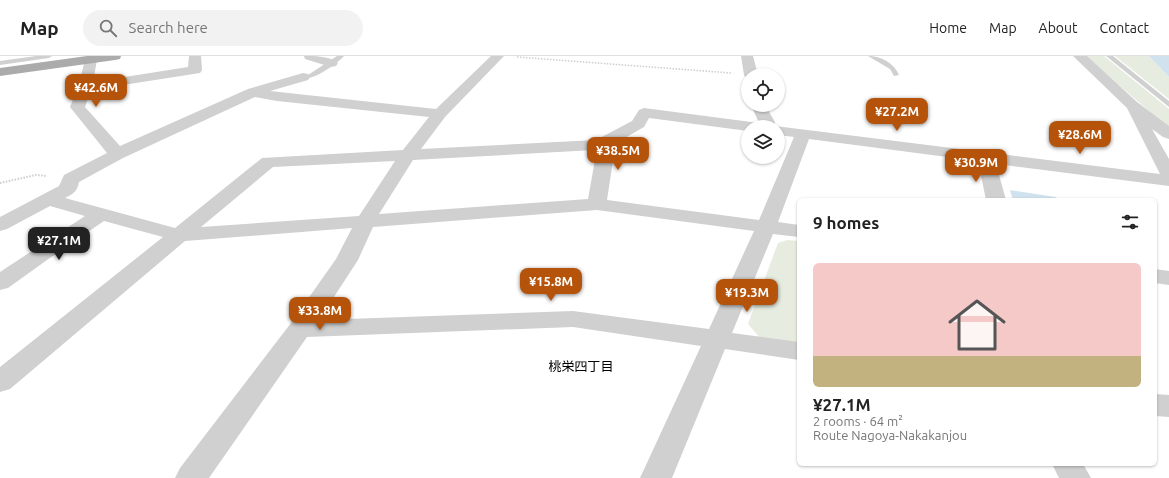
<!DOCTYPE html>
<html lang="en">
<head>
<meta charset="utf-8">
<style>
	:root { --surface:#fff; --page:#f2f2f2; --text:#222; --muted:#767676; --line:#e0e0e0; --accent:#b45309 }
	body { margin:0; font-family:Ubuntu,"Noto Sans JP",sans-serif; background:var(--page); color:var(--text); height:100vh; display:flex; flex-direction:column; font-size:15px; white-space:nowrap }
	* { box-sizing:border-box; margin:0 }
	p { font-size:13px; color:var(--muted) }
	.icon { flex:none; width:22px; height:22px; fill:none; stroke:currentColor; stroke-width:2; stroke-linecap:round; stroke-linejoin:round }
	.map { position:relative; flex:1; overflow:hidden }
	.drawer { position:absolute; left:797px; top:142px; width:360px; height:268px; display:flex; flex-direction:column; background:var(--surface); border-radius:6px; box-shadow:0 1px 3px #0004 }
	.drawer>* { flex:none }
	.buttons { position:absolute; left:741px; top:12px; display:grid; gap:8px }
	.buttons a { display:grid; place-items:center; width:44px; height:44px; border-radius:50%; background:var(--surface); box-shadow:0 1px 3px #0004; font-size:20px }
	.price { position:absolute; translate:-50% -34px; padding:0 9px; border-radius:8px; background:var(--accent); color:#fff; font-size:13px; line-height:26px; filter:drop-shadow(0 1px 2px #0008) }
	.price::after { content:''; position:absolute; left:50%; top:24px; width:12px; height:9px; margin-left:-6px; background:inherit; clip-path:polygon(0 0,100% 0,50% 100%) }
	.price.current { background:#222; color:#fff }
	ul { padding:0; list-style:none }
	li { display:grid; align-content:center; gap:8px; height:212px; padding:0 16px }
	li span { display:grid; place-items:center; height:124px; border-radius:6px; color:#555 }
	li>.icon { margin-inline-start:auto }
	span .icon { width:72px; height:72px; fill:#fffc; stroke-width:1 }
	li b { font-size:17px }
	h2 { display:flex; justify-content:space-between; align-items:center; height:48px; padding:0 16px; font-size:17px }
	header { display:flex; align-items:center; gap:24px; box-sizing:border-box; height:56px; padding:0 20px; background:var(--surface); border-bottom:1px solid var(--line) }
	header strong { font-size:19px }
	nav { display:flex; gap:22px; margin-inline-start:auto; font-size:14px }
	.search { width:280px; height:36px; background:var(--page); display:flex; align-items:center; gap:10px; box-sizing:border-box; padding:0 14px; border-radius:22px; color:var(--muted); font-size:15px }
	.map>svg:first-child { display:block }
	.green { fill:#e6ecdf }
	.water { fill:#cfe2ee }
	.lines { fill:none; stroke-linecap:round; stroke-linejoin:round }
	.path-far1 { stroke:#cdcdcd; stroke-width:1.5; stroke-dasharray:1.5 1.5; stroke-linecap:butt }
	.path { stroke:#cdcdcd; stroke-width:2; stroke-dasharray:1.5 1.5; stroke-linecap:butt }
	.lane { fill:#d0d0d0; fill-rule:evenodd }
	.street { fill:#d0d0d0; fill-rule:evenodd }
	.primary { fill:#ababab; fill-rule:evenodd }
	.labels { text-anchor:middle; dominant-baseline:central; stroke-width:4; stroke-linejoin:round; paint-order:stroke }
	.neighbourhood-label { font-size:13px; fill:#000; stroke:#fff }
</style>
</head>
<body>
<header>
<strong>Map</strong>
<div class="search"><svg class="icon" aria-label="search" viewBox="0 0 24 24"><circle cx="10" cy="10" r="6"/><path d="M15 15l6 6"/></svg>Search here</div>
<nav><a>Home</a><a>Map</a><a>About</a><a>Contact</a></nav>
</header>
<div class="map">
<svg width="1169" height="422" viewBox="0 0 1169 422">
	<rect width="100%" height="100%" fill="#fff"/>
	<g class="green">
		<polygon points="1085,0 1104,0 1169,53 1169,72"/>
		<polygon points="1115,0 1149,0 1169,21 1169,43"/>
		<polygon points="787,184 799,185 799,288 761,283 748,268 778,187"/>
	</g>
	<g class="water">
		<polygon points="1149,0 1169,0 1169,21"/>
		<polygon points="1010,134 1056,141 1058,144 1013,144"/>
	</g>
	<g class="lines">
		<polyline class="path-far1" points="517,1 731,17"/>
		<polyline class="path" points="0,127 36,119 47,120"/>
		<g class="lane">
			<polygon points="36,0 52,0 49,2 0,9 0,5"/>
			<path d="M 337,0 L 344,0 C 337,8 309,28 300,21 L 308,19 Z"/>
			<path d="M 868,0 C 881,0 894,7 899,19 L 894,20 L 890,13 Z"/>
			<polygon points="1106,0 1113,0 1169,45 1169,51"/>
		</g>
		<g class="street">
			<path d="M 91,0 L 96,1 L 97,4 L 93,26 L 188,11 L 189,0 L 201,0 L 202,14 L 200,17 L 91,34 L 85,51 L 120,90 L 248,33 L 303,17 L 308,18 L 310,21 L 308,24 L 270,35 L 436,53 L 491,0 L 504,0 L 445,61 L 421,93 L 596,84 L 632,65 L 639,54 L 644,52 L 759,67 L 751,49 L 765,49 L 775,66 L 775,70 L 1160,118 L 1127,52 L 1073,0 L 1087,0 L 1137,46 L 1169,70 L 1169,83 L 1163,81 L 1152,73 L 1169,103 L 1169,130 L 996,108 L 1006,144 L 986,144 L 978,105 L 809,83 L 778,166 L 799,169 L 799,181 L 773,178 L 732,277 L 799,286 L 799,304 L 725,293 L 672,422 L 640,422 L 701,290 L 573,271 L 307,281 L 209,422 L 175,422 L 180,412 L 291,267 L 336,203 L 352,172 L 185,185 L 10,333 L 0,336 L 0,311 L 163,181 L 104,165 L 47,204 L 8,232 L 0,234 L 0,216 L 85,160 L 50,150 L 7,173 L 0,175 L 0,161 L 59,130 L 64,119 L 107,97 L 70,51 L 78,31 L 85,4 L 86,1 ZM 255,41 L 277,45 L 429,61 L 403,94 L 262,102 L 175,172 L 65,142 C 73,138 77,136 79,126 L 123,102 ZM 649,62 L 748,75 L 748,71 L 778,71 L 778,79 L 794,81 L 759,164 L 607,144 L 614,98 L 609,91 L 644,71 ZM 594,94 L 596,98 L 588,143 L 379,158 L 413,104 ZM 395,105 L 359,160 L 201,171 L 273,111 ZM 597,154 L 754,175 L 709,273 L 573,255 L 319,264 L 358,204 L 373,171 Z"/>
			<path d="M 304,0 C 314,0 331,0 338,7 L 336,10 L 331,11 L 305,3 Z"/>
			<polygon points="741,0 753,0 758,19 748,19 748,22 746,22 744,19"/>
			<polygon points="1155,213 1169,215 1169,229 1155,227"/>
			<polygon points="1155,338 1169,339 1169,361 1155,360"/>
			<polygon points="1052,408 1083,408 1091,422 1059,422"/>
		</g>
		<polygon class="primary" points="87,0 121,0 120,3 115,4 0,20 0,12"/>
	</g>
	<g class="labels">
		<g class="neighbourhood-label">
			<text x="581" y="310">桃栄四丁目</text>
		</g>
	</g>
</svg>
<div class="buttons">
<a><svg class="icon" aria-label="locate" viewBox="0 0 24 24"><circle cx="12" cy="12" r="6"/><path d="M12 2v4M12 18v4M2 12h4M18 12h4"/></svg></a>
<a><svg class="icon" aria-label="layers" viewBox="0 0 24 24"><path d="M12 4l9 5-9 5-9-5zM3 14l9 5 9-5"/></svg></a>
</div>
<b class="price" style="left:96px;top:52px">¥42.6M</b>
<b class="price" style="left:897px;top:76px">¥27.2M</b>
<b class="price" style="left:1080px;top:99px">¥28.6M</b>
<b class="price" style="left:618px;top:115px">¥38.5M</b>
<b class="price" style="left:976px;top:127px">¥30.9M</b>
<b class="price current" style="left:59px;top:205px">¥27.1M</b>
<b class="price" style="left:551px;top:246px">¥15.8M</b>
<b class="price" style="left:747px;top:257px">¥19.3M</b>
<b class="price" style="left:320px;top:275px">¥33.8M</b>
<section class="drawer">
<h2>9 homes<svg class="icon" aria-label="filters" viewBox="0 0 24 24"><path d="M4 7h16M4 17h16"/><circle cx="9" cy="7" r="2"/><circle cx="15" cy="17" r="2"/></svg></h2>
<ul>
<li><span style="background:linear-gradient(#f6c9c9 75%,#c2b280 0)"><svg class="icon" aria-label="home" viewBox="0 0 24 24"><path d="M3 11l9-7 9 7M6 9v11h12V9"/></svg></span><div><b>¥27.1M</b><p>2 rooms · 64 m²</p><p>Route Nagoya-Nakakanjou</p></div></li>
</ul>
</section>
</div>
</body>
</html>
